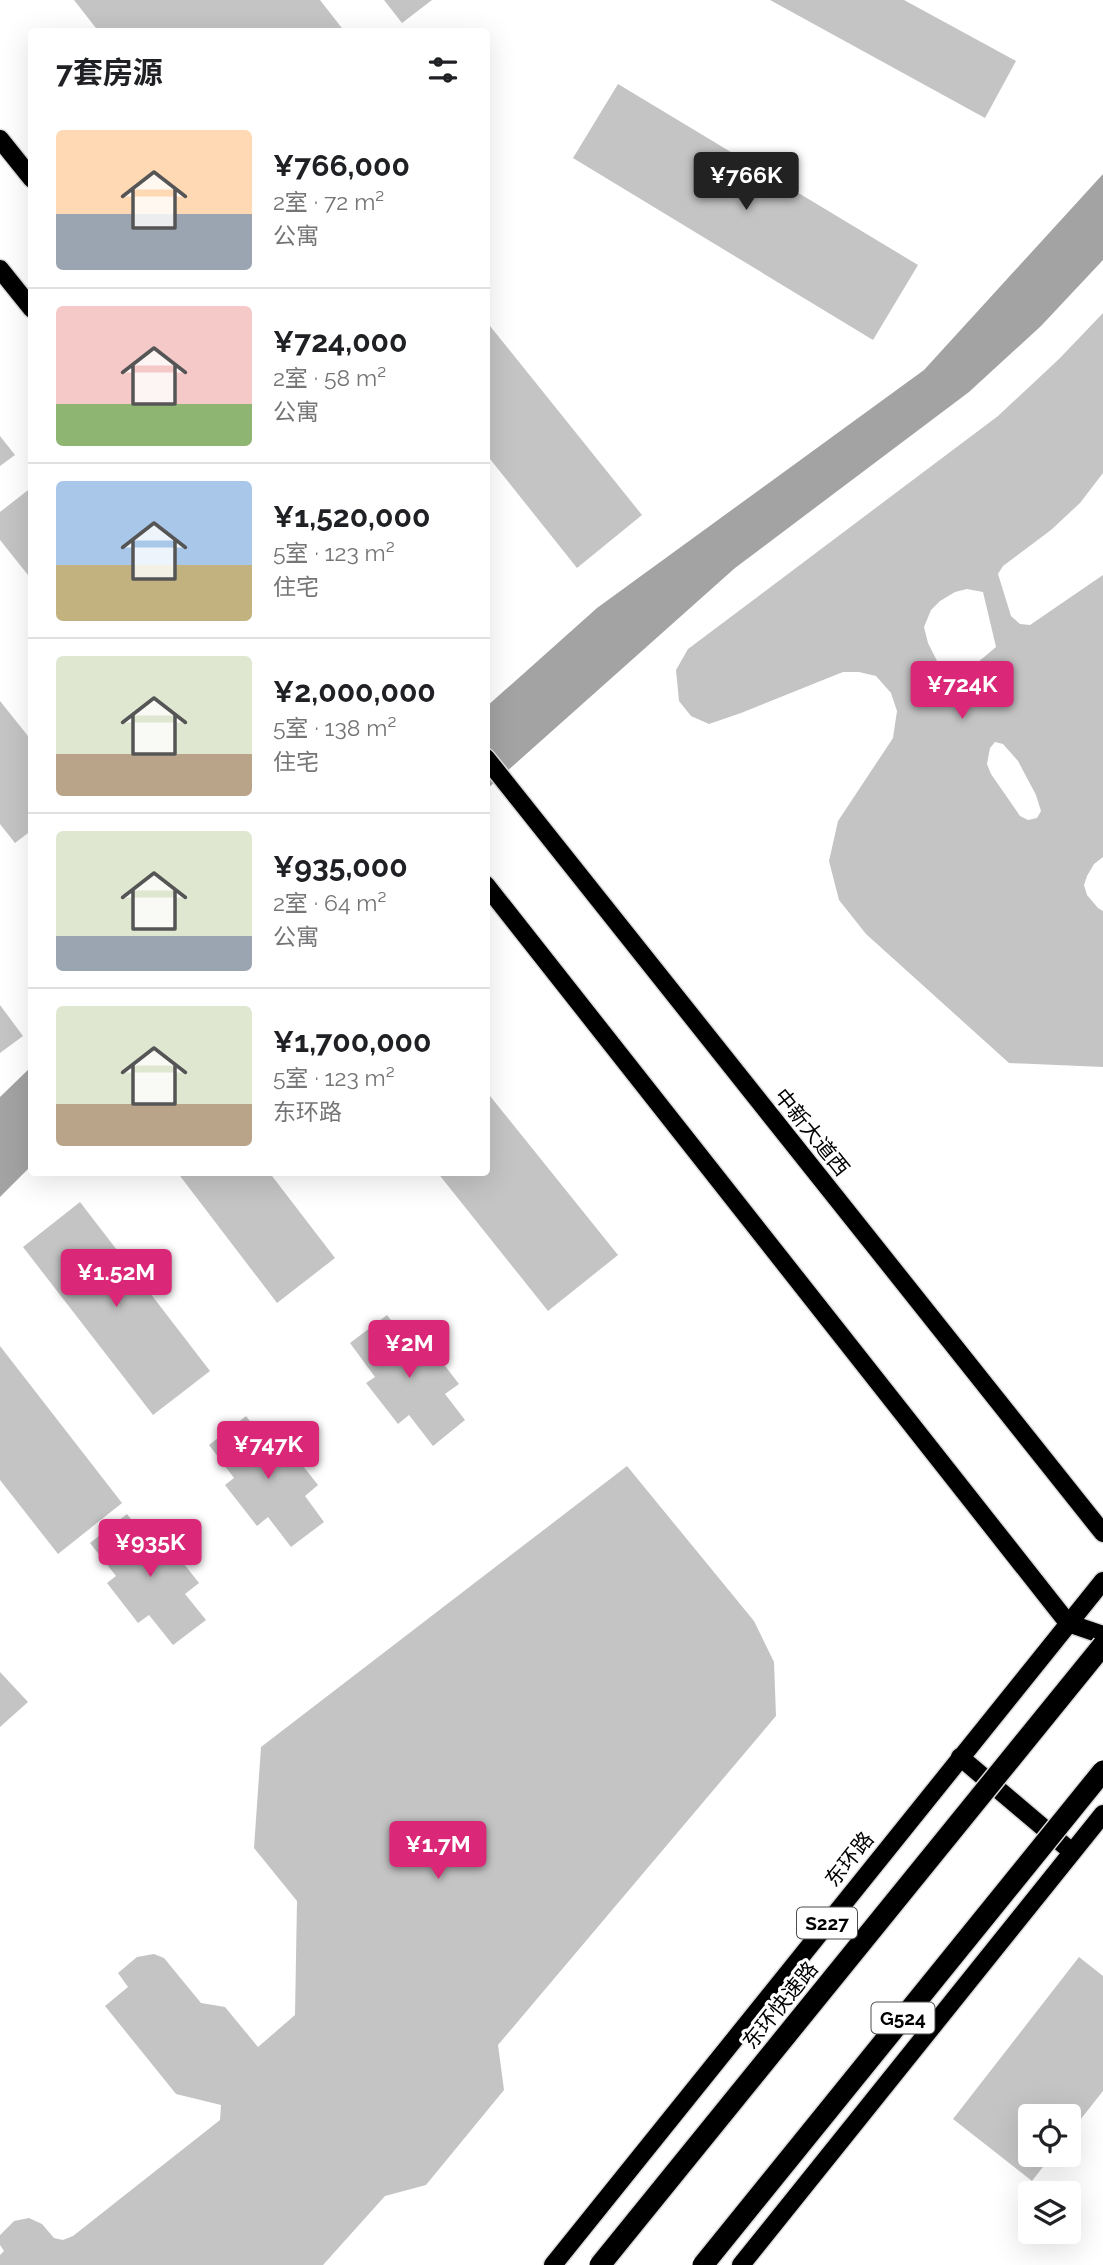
<!DOCTYPE html>
<html lang="zh">
<head>
<meta charset="utf-8">
<style>
	:root { --surface:#fff; --page:#f2f2f2; --text:#202124; --muted:#757577; --line:#e0e0e0; --accent:#db2777 }
	body { margin:0; font-family:Raleway,"Noto Sans SC",sans-serif; background:var(--page); color:var(--text); height:100vh; display:flex; flex-direction:column; font-size:26px; white-space:nowrap }
	* { box-sizing:border-box; margin:0 }
	p { font-size:23px; color:var(--muted) }
	.icon { flex:none; width:38px; height:38px; fill:none; stroke:currentColor; stroke-width:2; stroke-linecap:round; stroke-linejoin:round }
	.map { position:relative; flex:1; overflow:hidden }
	.sheet { position:absolute; left:28px; top:28px; width:462px; height:1148px; display:flex; flex-direction:column; background:var(--surface); border-radius:7px; box-shadow:0 7px 28px #0002 }
	.sheet>* { flex:none }
	.tools { position:absolute; left:1018px; top:2104px; display:grid; gap:14px }
	.tools a { display:grid; place-items:center; width:63px; height:63px; border-radius:7px; background:var(--surface); box-shadow:0 7px 28px #0002; font-size:35px }
	.price { position:absolute; translate:-50% -60px; padding:0 16px; border-radius:7px; background:var(--accent); color:#fff; font-size:23px; line-height:46px; filter:drop-shadow(0 2px 4px #0008) }
	.price::after { content:''; position:absolute; left:50%; top:42px; width:21px; height:16px; margin-left:-10px; background:inherit; clip-path:polygon(0 0,100% 0,50% 100%) }
	.price.current { background:#222; color:#fff }
	ul { padding:0; list-style:none }
	li { display:flex; align-items:center; gap:21px; height:175px; padding:0 28px }
	li+li { border-top:2px solid var(--line) }
	li span { display:grid; place-items:center; flex:none; width:196px; height:140px; border-radius:7px; color:#555 }
	li>.icon { margin-inline-start:auto }
	span .icon { width:84px; height:84px; fill:#fffc; stroke-width:1 }
	li b { font-size:30px }
	h2 { display:flex; justify-content:space-between; align-items:center; height:84px; padding:0 28px; font-size:30px }
	.map>svg:first-child { display:block }
	.water { fill:#a3a3a3 }
	.building { fill:#c4c4c4; fill-rule:evenodd }
	.lines { fill:none; stroke-linecap:round; stroke-linejoin:round }
	.primary-casing { stroke:#dbdbdb; stroke-width:21 }
	.primary { stroke:#000; stroke-width:18 }
	.highway-bridge-casing { stroke:#dbdbdb; stroke-width:24; stroke-linecap:butt }
	.highway-bridge { stroke:#000; stroke-width:21 }
	.labels { text-anchor:middle; dominant-baseline:central; stroke-width:6; stroke-linejoin:round; paint-order:stroke }
	.shield { fill:#fff; stroke:#4c4c4c; stroke-width:2 }
	.shield-label { font-size:19px; font-weight:bold; fill:#000 }
	.street-label { font-size:21px; fill:#000; stroke:#fff }
</style>
</head>
<body>
<div class="map">
<svg width="1103" height="2265" viewBox="0 0 1103 2265">
	<rect width="100%" height="100%" fill="#fff"/>
	<g class="water">
		<polygon points="1103,174 1103,260 1041,326 969,392 735,568 487,789 486,707 597,608 924,370"/>
		<polygon points="31,1067 31,1166 0,1197 0,1097"/>
	</g>
	<g class="building">
		<polygon points="74,0 320,0 345,32 99,32"/>
		<polygon points="384,0 432,0 402,23"/>
		<polygon points="770,0 904,0 1016,61 985,118"/>
		<polygon points="618,84 918,265 873,340 573,158"/>
		<path d="M 1103,313 L 1103,473 L 1080,503 L 1051,530 L 1003,566 L 998,574 L 1011,616 L 1020,624 L 1030,625 L 1103,575 L 1103,857 L 1094,864 L 1087,876 L 1084,885 L 1087,895 L 1098,908 L 1103,911 L 1103,1067 L 1009,1063 L 866,934 L 839,900 L 829,861 L 838,821 L 893,738 L 897,711 L 891,693 L 876,676 L 859,672 L 843,672 L 741,713 L 709,724 L 691,716 L 679,701 L 676,670 L 688,649 L 998,416 L 1059,359 ZM 967,589 L 983,592 L 996,647 L 971,668 L 958,674 L 946,670 L 937,661 L 928,643 L 924,627 L 931,610 L 940,601 L 955,592 ZM 995,742 L 1003,744 L 1018,761 L 1036,795 L 1041,811 L 1037,818 L 1028,820 L 1020,816 L 991,774 L 987,764 L 990,748 Z"/>
		<polygon points="486,321 642,515 577,568 486,454"/>
		<polygon points="0,436 15,455 0,466"/>
		<polygon points="32,487 32,580 0,540 0,512"/>
		<polygon points="0,701 32,741 32,830 15,843 0,824"/>
		<polygon points="0,1005 23,1036 0,1053"/>
		<polygon points="486,1091 618,1255 548,1311 437,1172 486,1172"/>
		<polygon points="177,1172 269,1172 335,1258 277,1303"/>
		<polygon points="80,1202 210,1371 153,1415 23,1247"/>
		<polygon points="387,1315 410,1345 422,1336 459,1384 445,1394 465,1420 433,1446 409,1415 398,1424 366,1383 375,1377 350,1343"/>
		<polygon points="0,1346 122,1503 58,1554 0,1480"/>
		<polygon points="246,1416 270,1447 281,1438 318,1485 305,1496 324,1522 291,1547 268,1517 257,1526 225,1485 234,1478 209,1445"/>
		<polygon points="627,1466 754,1621 774,1662 776,1716 498,2045 504,2090 426,2185 385,2196 323,2265 0,2265 0,2255 4,2251 0,2245 0,2235 14,2221 29,2218 42,2224 54,2238 63,2240 73,2236 220,2120 221,2105 176,2094 105,2006 128,1987 118,1973 137,1957 154,1954 164,1958 201,2003 225,2007 258,2047 295,2015 297,1901 254,1848 261,1747"/>
		<polygon points="127,1514 151,1544 162,1536 199,1583 185,1594 206,1620 173,1645 149,1615 138,1623 107,1583 116,1576 90,1543"/>
		<polygon points="0,1672 28,1702 0,1727"/>
		<polygon points="1079,1957 1103,1976 1103,2091 1069,2134 1069,2116 1031,2116 1031,2154 1053,2154 1032,2181 953,2119"/>
	</g>
	<g class="lines">
		<g class="primary-casing">
			<g id="primary">
				<polyline points="0,139 32,179"/>
				<polyline points="0,269 32,309"/>
				<polyline points="486,758 1103,1533"/>
				<polyline points="486,885 1068,1623 1103,1635"/>
				<polyline points="960,1757 1072,1852"/>
				<polyline points="553,2265 1103,1581"/>
				<polyline points="741,2265 1103,1814"/>
			</g>
		</g>
		<use href="#primary" class="primary"/>
		<g class="highway-bridge-casing">
			<g id="highway-bridge">
				<polyline points="600,2265 1103,1645"/>
				<polyline points="703,2265 1103,1771"/>
			</g>
		</g>
		<use href="#highway-bridge" class="highway-bridge"/>
	</g>
	<g class="labels">
		<g class="shield">
			<rect x="797" y="1907.5" width="60" height="31" rx="5"/>
			<rect x="871.5" y="2002.5" width="63" height="31" rx="5"/>
		</g>
		<g class="shield-label">
			<text x="827" y="1923">S227</text>
			<text x="903" y="2018">G524</text>
		</g>
		<g class="street-label">
			<text transform="translate(812 1132) rotate(51)">中新大道西</text>
			<text transform="translate(849 1859) rotate(-51)">东环路</text>
			<text transform="translate(780 2005) rotate(-51)">东环快速路</text>
		</g>
	</g>
</svg>
<div class="tools">
<a><svg class="icon" aria-label="locate" viewBox="0 0 24 24"><circle cx="12" cy="12" r="6"/><path d="M12 2v4M12 18v4M2 12h4M18 12h4"/></svg></a>
<a><svg class="icon" aria-label="layers" viewBox="0 0 24 24"><path d="M12 4l9 5-9 5-9-5zM3 14l9 5 9-5"/></svg></a>
</div>
<b class="price current" style="left:746px;top:212px">¥766K</b>
<b class="price" style="left:962px;top:721px">¥724K</b>
<b class="price" style="left:116px;top:1309px">¥1.52M</b>
<b class="price" style="left:409px;top:1380px">¥2M</b>
<b class="price" style="left:268px;top:1481px">¥747K</b>
<b class="price" style="left:150px;top:1579px">¥935K</b>
<b class="price" style="left:438px;top:1881px">¥1.7M</b>
<section class="sheet">
<h2>7套房源<svg class="icon" aria-label="filters" viewBox="0 0 24 24"><path d="M4 7h16M4 17h16"/><circle cx="9" cy="7" r="2"/><circle cx="15" cy="17" r="2"/></svg></h2>
<ul>
<li><span style="background:linear-gradient(#ffd9b3 60%,#9aa5b1 0)"><svg class="icon" aria-label="home" viewBox="0 0 24 24"><path d="M3 11l9-7 9 7M6 9v11h12V9"/></svg></span><div><b>¥766,000</b><p>2室 · 72 m²</p><p>公寓</p></div></li>
<li><span style="background:linear-gradient(#f6c9c9 70%,#8fb573 0)"><svg class="icon" aria-label="home" viewBox="0 0 24 24"><path d="M3 11l9-7 9 7M6 9v11h12V9"/></svg></span><div><b>¥724,000</b><p>2室 · 58 m²</p><p>公寓</p></div></li>
<li><span style="background:linear-gradient(#a9c7e8 60%,#c2b280 0)"><svg class="icon" aria-label="home" viewBox="0 0 24 24"><path d="M3 11l9-7 9 7M6 9v11h12V9"/></svg></span><div><b>¥1,520,000</b><p>5室 · 123 m²</p><p>住宅</p></div></li>
<li><span style="background:linear-gradient(#dfe7d0 70%,#b9a48a 0)"><svg class="icon" aria-label="home" viewBox="0 0 24 24"><path d="M3 11l9-7 9 7M6 9v11h12V9"/></svg></span><div><b>¥2,000,000</b><p>5室 · 138 m²</p><p>住宅</p></div></li>
<li><span style="background:linear-gradient(#dfe7d0 75%,#9aa5b1 0)"><svg class="icon" aria-label="home" viewBox="0 0 24 24"><path d="M3 11l9-7 9 7M6 9v11h12V9"/></svg></span><div><b>¥935,000</b><p>2室 · 64 m²</p><p>公寓</p></div></li>
<li><span style="background:linear-gradient(#dfe7d0 70%,#b9a48a 0)"><svg class="icon" aria-label="home" viewBox="0 0 24 24"><path d="M3 11l9-7 9 7M6 9v11h12V9"/></svg></span><div><b>¥1,700,000</b><p>5室 · 123 m²</p><p>东环路</p></div></li>
</ul>
</section>
</div>
</body>
</html>
